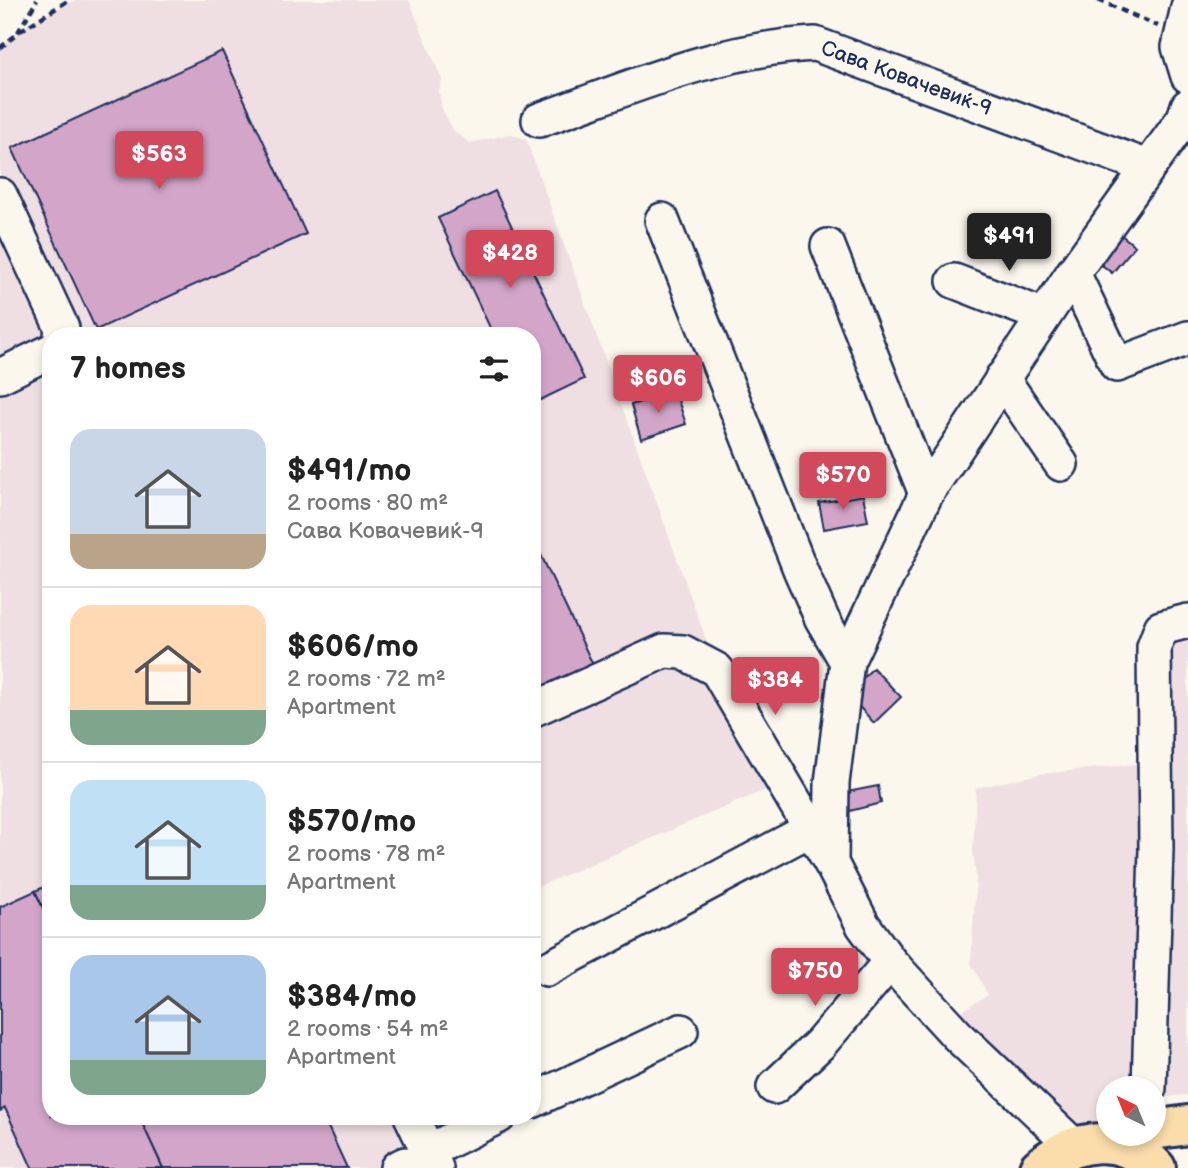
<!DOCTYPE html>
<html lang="en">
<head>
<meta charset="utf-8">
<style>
	:root { --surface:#fff; --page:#f6f6f6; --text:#222; --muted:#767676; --line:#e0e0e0; --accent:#d1495b }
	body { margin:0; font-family:"Balsamiq Sans",sans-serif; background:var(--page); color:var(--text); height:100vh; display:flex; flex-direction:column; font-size:26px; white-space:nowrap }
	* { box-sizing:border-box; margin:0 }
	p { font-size:23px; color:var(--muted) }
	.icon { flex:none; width:38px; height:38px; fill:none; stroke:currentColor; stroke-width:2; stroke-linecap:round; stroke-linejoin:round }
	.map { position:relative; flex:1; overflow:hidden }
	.side { position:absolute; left:42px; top:327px; width:499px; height:798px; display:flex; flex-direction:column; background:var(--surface); border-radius:28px; box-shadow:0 4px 10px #0003 }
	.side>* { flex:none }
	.needle { width:46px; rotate:317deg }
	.buttons { position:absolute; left:1096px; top:1076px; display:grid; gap:14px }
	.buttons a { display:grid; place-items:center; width:70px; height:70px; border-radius:50%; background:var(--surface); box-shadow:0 4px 10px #0003; font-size:35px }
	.price { position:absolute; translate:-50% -60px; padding:0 16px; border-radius:7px; background:var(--accent); color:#fff; font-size:23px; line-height:46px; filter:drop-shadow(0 2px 4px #0008) }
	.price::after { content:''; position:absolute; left:50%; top:42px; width:21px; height:16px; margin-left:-10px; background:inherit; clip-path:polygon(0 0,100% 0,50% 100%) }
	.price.active { background:#222; color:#fff }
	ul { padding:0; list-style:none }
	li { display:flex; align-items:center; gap:21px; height:175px; padding:0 28px }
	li+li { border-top:2px solid var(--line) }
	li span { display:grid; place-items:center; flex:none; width:196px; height:140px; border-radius:21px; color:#555 }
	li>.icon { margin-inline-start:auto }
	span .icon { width:84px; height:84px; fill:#fffc; stroke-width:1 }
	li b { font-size:30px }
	h2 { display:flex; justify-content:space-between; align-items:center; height:84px; padding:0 28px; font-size:30px }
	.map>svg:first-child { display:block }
	.built { fill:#efdfe2 }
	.building { fill:#d3a6c9; stroke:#1b2f5e; stroke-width:2 }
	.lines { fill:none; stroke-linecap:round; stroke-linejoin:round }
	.minor-casing { stroke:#1b2f5e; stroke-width:38 }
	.major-casing { stroke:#1b2f5e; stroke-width:44 }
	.path { stroke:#1b2f5e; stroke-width:4.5; stroke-dasharray:7 5; stroke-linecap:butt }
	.minor { stroke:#fbf7ec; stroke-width:33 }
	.major { stroke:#fbddab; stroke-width:38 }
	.labels { text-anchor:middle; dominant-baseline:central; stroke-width:6; stroke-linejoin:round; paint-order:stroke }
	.street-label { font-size:21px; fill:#1b2f5e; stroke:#fbf7ec }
</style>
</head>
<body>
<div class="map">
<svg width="1188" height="1168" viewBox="0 0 1188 1168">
	<rect width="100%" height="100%" fill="#fbf7ec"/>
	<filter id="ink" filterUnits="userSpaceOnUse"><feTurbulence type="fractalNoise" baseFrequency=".0143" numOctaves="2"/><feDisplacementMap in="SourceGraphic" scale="14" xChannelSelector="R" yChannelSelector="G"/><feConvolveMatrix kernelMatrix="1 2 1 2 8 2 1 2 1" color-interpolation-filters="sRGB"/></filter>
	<g filter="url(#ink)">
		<g class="built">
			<polygon points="76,0 409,0 442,80 439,92 442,109 454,131 470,143 510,134 526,139 717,670 782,783 532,889 532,336 51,336 51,1116 395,1117 421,1168 0,1168 0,48 30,22"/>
			<polygon points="1188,621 1188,1095 1153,1098 1153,1088 1108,1088 1108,1123 1075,1128 951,1017 988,995 971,963 976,878 973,851 976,788 1040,774 1155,762 1154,647"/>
		</g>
		<g class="building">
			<polygon points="222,51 306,234 96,330 12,148"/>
			<polygon points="495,191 584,379 532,404 532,336 494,336 438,218"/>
			<polygon points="1115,230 1135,246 1112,273 1092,257"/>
			<polygon points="675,391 686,424 641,439 631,405"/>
			<polygon points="863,495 868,521 824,529 819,503"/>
			<polygon points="532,536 595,669 532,699"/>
			<polygon points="873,668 901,697 874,723 853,700 855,686"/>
			<polygon points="878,786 881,803 846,812 847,792"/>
			<polygon points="51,884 51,925 35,891"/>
			<polygon points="35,891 51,925 51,1116 139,1116 163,1168 32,1168 5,1108 0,1111 0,907"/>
			<polygon points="139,1116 323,1116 347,1168 163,1168"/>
		</g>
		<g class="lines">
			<g class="minor-casing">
				<g id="minor">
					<polyline points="1188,7 1179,47 1188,76"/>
					<path id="s1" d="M 539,120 C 628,89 719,48 815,44 L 1148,167"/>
					<polyline points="0,195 62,328 61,336"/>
					<polyline points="662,220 800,569 822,619 847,662"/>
					<polyline points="828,246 926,494"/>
					<polyline points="1073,273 1117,365 1188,338"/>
					<polyline points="954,281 1044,316"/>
					<polyline points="0,376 51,351"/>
					<polyline points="1002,378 1061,464"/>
					<polyline points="532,710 664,651 683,652 717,670 831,863"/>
					<polyline points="547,969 811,829"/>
					<polyline points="774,1087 820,1044 890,962"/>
					<polyline points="1149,1088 1156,849 1154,647 1161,628 1188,621"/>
					<polyline points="532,1101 681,1031"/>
					<polyline points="411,1116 436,1168"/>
					<polyline points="1074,1146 957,1035 890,962 863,925 831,863 832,783 847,662 926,494 1073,273 1184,118 1188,106"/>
					<polyline points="429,1151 499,1116"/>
					<polyline points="397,1168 405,1164 408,1168"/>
				</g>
			</g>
			<g class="major-casing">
				<g id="major">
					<polyline points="1153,1130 1188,1125"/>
					<path d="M 1039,1168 C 1073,1138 1123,1132 1156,1168"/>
				</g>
			</g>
			<g class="path">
				<polyline points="1098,0 1158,26"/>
				<polyline points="20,31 69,0"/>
				<polyline points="0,48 17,34 37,0"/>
			</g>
			<use href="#minor" class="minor"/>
			<use href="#major" class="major"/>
		</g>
	</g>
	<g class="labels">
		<g class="street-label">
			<text stroke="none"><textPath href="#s1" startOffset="385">Сава Ковачевиќ-9</textPath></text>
		</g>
	</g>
</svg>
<div class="buttons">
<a><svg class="needle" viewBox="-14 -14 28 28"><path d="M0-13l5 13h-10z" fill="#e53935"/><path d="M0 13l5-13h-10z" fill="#767676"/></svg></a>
</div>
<b class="price" style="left:159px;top:191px">$563</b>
<b class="price active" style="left:1009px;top:273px">$491</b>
<b class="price" style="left:510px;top:290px">$428</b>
<b class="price" style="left:658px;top:415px">$606</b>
<b class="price" style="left:843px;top:512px">$570</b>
<b class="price" style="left:775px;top:717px">$384</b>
<b class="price" style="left:815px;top:1008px">$750</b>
<section class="side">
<h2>7 homes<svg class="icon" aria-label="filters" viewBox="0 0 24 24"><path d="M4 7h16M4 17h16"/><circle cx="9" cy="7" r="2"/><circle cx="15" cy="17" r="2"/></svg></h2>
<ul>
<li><span style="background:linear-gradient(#c9d6e8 75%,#b9a48a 0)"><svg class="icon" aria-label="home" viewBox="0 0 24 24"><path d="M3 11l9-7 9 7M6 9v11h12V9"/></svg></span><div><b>$491/mo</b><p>2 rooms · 80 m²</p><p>Сава Ковачевиќ-9</p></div></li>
<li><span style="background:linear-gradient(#ffd9b3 75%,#7fa58c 0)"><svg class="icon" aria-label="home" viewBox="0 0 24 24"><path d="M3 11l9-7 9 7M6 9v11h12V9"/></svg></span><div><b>$606/mo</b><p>2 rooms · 72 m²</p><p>Apartment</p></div></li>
<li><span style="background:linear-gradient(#bfe0f5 75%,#7fa58c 0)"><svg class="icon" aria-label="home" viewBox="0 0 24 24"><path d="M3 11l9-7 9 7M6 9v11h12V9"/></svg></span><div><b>$570/mo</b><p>2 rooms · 78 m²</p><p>Apartment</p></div></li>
<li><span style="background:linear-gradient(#a9c7e8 75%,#7fa58c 0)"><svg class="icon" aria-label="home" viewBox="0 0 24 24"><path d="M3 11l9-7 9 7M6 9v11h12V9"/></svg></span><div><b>$384/mo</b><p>2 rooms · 54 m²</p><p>Apartment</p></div></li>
</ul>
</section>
</div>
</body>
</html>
